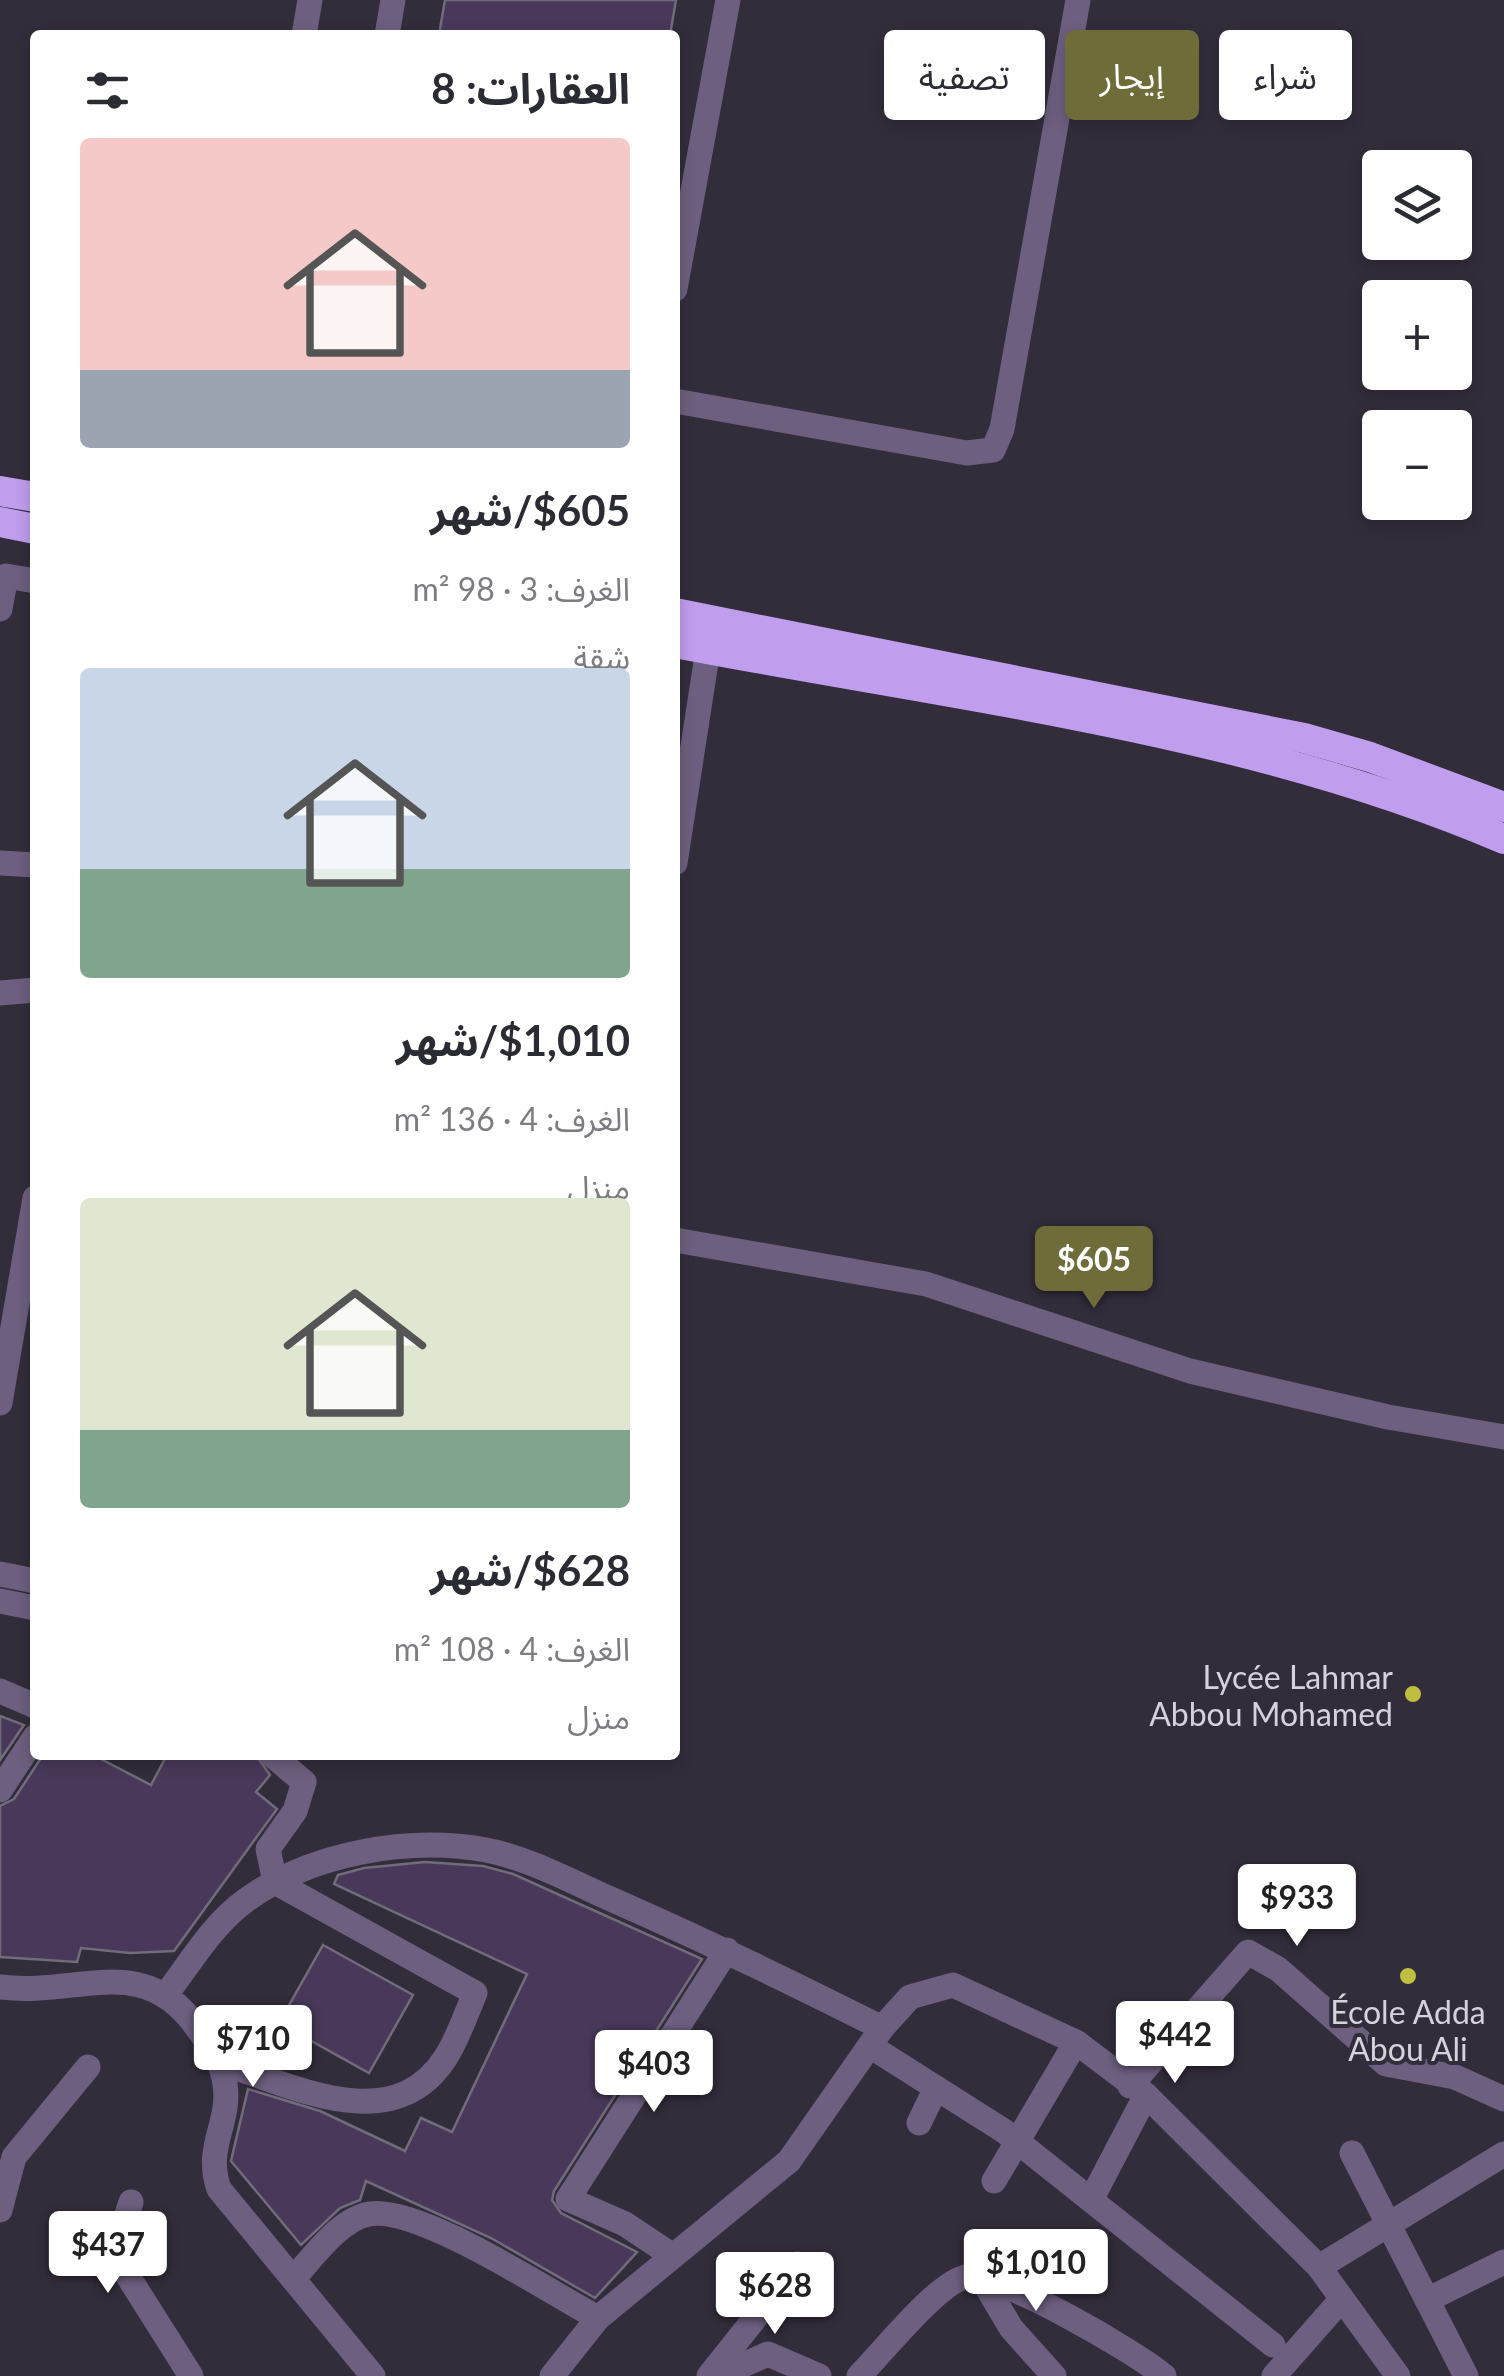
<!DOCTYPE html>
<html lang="ar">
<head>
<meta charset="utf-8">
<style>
	:root { --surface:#fff; --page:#f7f7f7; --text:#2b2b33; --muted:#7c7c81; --accent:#6e6d39 }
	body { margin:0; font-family:Lato,"Noto Sans Arabic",sans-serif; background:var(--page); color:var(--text); direction:rtl; height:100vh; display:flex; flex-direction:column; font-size:38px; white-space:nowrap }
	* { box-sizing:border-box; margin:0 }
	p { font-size:32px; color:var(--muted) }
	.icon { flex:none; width:55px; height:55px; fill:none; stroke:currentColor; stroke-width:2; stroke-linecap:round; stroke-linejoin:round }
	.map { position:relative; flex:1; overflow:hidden; direction:ltr }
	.drawer { position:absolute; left:30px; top:30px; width:650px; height:1730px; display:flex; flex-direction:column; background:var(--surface); border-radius:10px; box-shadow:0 5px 15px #0003; direction:rtl }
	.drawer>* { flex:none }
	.hud { position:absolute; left:710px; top:30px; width:642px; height:90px; direction:rtl; display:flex; gap:20px }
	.controls { position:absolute; left:1362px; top:150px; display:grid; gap:20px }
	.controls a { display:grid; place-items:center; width:110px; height:110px; border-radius:10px; background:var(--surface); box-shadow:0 5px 15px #0003; font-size:50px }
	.price { position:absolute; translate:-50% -85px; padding:0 22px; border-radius:10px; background:#fff; color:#222; font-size:32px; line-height:65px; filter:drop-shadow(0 2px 5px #0008) }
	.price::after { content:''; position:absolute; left:50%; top:60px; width:30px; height:22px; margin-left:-15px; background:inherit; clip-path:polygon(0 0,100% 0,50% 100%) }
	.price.on { background:var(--accent); color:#fff }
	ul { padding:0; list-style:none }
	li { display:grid; align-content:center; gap:20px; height:530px; padding:0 50px }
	li span { display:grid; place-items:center; height:310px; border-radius:10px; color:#555 }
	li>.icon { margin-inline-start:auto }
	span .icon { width:180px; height:180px; fill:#fffc; stroke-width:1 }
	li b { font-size:42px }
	h2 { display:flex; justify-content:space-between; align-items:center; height:120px; padding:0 50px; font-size:42px }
	.pill { padding:0 35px; border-radius:10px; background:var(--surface); box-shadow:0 5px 15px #0003; font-size:35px; line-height:90px }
	.pill.on { background:var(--accent); color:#fff }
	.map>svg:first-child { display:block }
	.building { fill:#48395a; stroke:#716b7a; stroke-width:2.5 }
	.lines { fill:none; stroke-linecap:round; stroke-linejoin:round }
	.minor { stroke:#6d5f7f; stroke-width:25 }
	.highway { stroke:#c19ded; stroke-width:30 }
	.poi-dot { fill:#bfbe41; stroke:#332d3b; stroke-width:4 }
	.labels { text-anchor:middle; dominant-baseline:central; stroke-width:8; stroke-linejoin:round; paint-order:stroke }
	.poi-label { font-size:32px; fill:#d6d2db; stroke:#332d3b; text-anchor:end }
</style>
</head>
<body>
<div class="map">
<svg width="1504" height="2376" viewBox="0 0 1504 2376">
	<rect width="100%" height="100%" fill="#332d3b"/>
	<g class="building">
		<polygon points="445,0 676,0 670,35 439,35"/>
		<polygon points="0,1716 24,1725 0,1760"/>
		<polygon points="43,1755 93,1755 151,1785 167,1755 256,1755 270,1775 256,1792 277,1809 174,1951 130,1953 81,1948 77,1962 0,1957 0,1806 14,1799"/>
		<polygon points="425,1862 483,1866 513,1874 702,1959 554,2191 552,2200 561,2213 637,2252 595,2298 491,2238 366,2181 360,2200 340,2208 301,2245 231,2161 248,2089 320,2111 405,2151 421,2118 452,2132 527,1974 334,1884 338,1875 364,1868"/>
		<polygon points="323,1945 413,1995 369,2073 279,2023"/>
	</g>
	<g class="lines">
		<g class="minor">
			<polyline points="304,35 310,0"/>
			<polyline points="387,35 393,0"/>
			<polyline points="675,289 728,0"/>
			<polyline points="675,401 967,453 993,450 1002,429 1078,0"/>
			<polyline points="0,609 6,576 35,581"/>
			<polyline points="0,863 35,865"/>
			<polyline points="675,863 708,649"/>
			<polyline points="0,993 35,990"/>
			<polyline points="675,1240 926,1284 1190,1371 1388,1417 1504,1437"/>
			<polyline points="0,1403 35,1198"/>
			<polyline points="0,1574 35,1581"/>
			<polyline points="0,1601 35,1608"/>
			<polyline points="0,1691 35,1706"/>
			<polyline points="0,1790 35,1737"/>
			<path d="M 0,1987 C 79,1997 143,1950 198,2029 C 210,2046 222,2062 225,2084 C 231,2123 204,2147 219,2189 L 373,2376"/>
			<path d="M 167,1993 C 191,1962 213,1924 245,1901 C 310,1853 408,1836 486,1850 C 529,1858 574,1883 613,1900 C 704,1940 793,1983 882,2028"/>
			<polyline points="870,2046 1004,2131 1273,2345"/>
			<path d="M 219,2062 C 292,2085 393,2140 446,2057 C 458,2038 466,2014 475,1993 L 275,1882 L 268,1849 L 295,1811 L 304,1782 L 272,1755"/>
			<polyline points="1130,2086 1248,1952 1278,1969 1386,2064 1455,2077 1504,2099"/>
			<polyline points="919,2123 936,2088"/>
			<polyline points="1352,2153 1466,2376"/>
			<polyline points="994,2181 1076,2042"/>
			<polyline points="1091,2200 1146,2095"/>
			<polyline points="131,2202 114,2254 191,2376"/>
			<polyline points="0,2210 14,2157 88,2067"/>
			<polyline points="673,2256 625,2224 568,2199 727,1950"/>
			<polyline points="1319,2267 1504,2154"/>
			<path d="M 294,2278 C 313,2257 340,2219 369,2214 C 419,2205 549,2292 598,2318"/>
			<polyline points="982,2279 1011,2328 1054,2376"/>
			<polyline points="1427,2300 1504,2262"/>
			<polyline points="552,2376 598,2318 789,2161 882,2028 910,1997 953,1985 1076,2042 1146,2095 1319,2267 1398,2376"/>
			<polyline points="709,2376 798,2264"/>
			<polyline points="718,2376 768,2354 819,2376"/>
			<path d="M 859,2376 C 882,2353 938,2282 966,2277 C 996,2270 1139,2354 1164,2376"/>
			<polyline points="1274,2376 1341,2300"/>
		</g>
		<g class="highway">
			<polyline points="0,491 35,497"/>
			<polyline points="0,522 35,529"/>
			<polyline points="675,613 1304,738 1370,757 1504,807"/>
			<path d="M 675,643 C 950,696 1245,728 1504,839"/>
		</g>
	</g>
	<g class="poi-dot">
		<circle cx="1413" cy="1694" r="10"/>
		<circle cx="1408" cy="1976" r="10"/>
	</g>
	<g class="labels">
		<g class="poi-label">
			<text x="1393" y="1676">Lycée Lahmar<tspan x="1393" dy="37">Abbou Mohamed</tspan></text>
			<text x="1408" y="2011" text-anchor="middle">École Adda<tspan x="1408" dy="37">Abou Ali</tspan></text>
		</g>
	</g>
</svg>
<div class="controls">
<a><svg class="icon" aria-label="layers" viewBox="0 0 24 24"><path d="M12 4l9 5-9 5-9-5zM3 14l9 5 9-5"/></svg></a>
<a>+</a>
<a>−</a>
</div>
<b class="price on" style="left:1094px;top:1311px">$605</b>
<b class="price" style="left:1297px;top:1949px">$933</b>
<b class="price" style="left:1175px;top:2086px">$442</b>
<b class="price" style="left:253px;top:2090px">$710</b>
<b class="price" style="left:654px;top:2115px">$403</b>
<b class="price" style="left:108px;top:2296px">$437</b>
<b class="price" style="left:1036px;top:2314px">$1,010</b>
<b class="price" style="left:775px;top:2337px">$628</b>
<div class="hud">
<a class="pill">شراء</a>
<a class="pill on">إيجار</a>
<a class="pill">تصفية</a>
</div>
<section class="drawer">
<h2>العقارات: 8<svg class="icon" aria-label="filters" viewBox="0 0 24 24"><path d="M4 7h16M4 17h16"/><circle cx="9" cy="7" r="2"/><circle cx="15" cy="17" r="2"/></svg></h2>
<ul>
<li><span style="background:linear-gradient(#f6c9c9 75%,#9aa5b1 0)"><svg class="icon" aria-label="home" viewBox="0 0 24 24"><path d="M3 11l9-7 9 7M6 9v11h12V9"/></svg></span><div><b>$605/شهر</b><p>الغرف: 3 · 98 m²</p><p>شقة</p></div></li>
<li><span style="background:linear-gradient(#c9d6e8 65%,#7fa58c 0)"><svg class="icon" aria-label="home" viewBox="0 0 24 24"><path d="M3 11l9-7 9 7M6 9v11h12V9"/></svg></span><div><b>$1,010/شهر</b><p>الغرف: 4 · 136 m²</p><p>منزل</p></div></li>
<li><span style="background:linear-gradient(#dfe7d0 75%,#7fa58c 0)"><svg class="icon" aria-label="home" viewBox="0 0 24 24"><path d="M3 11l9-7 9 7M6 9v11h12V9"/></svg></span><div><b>$628/شهر</b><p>الغرف: 4 · 108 m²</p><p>منزل</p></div></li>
</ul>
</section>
</div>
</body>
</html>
